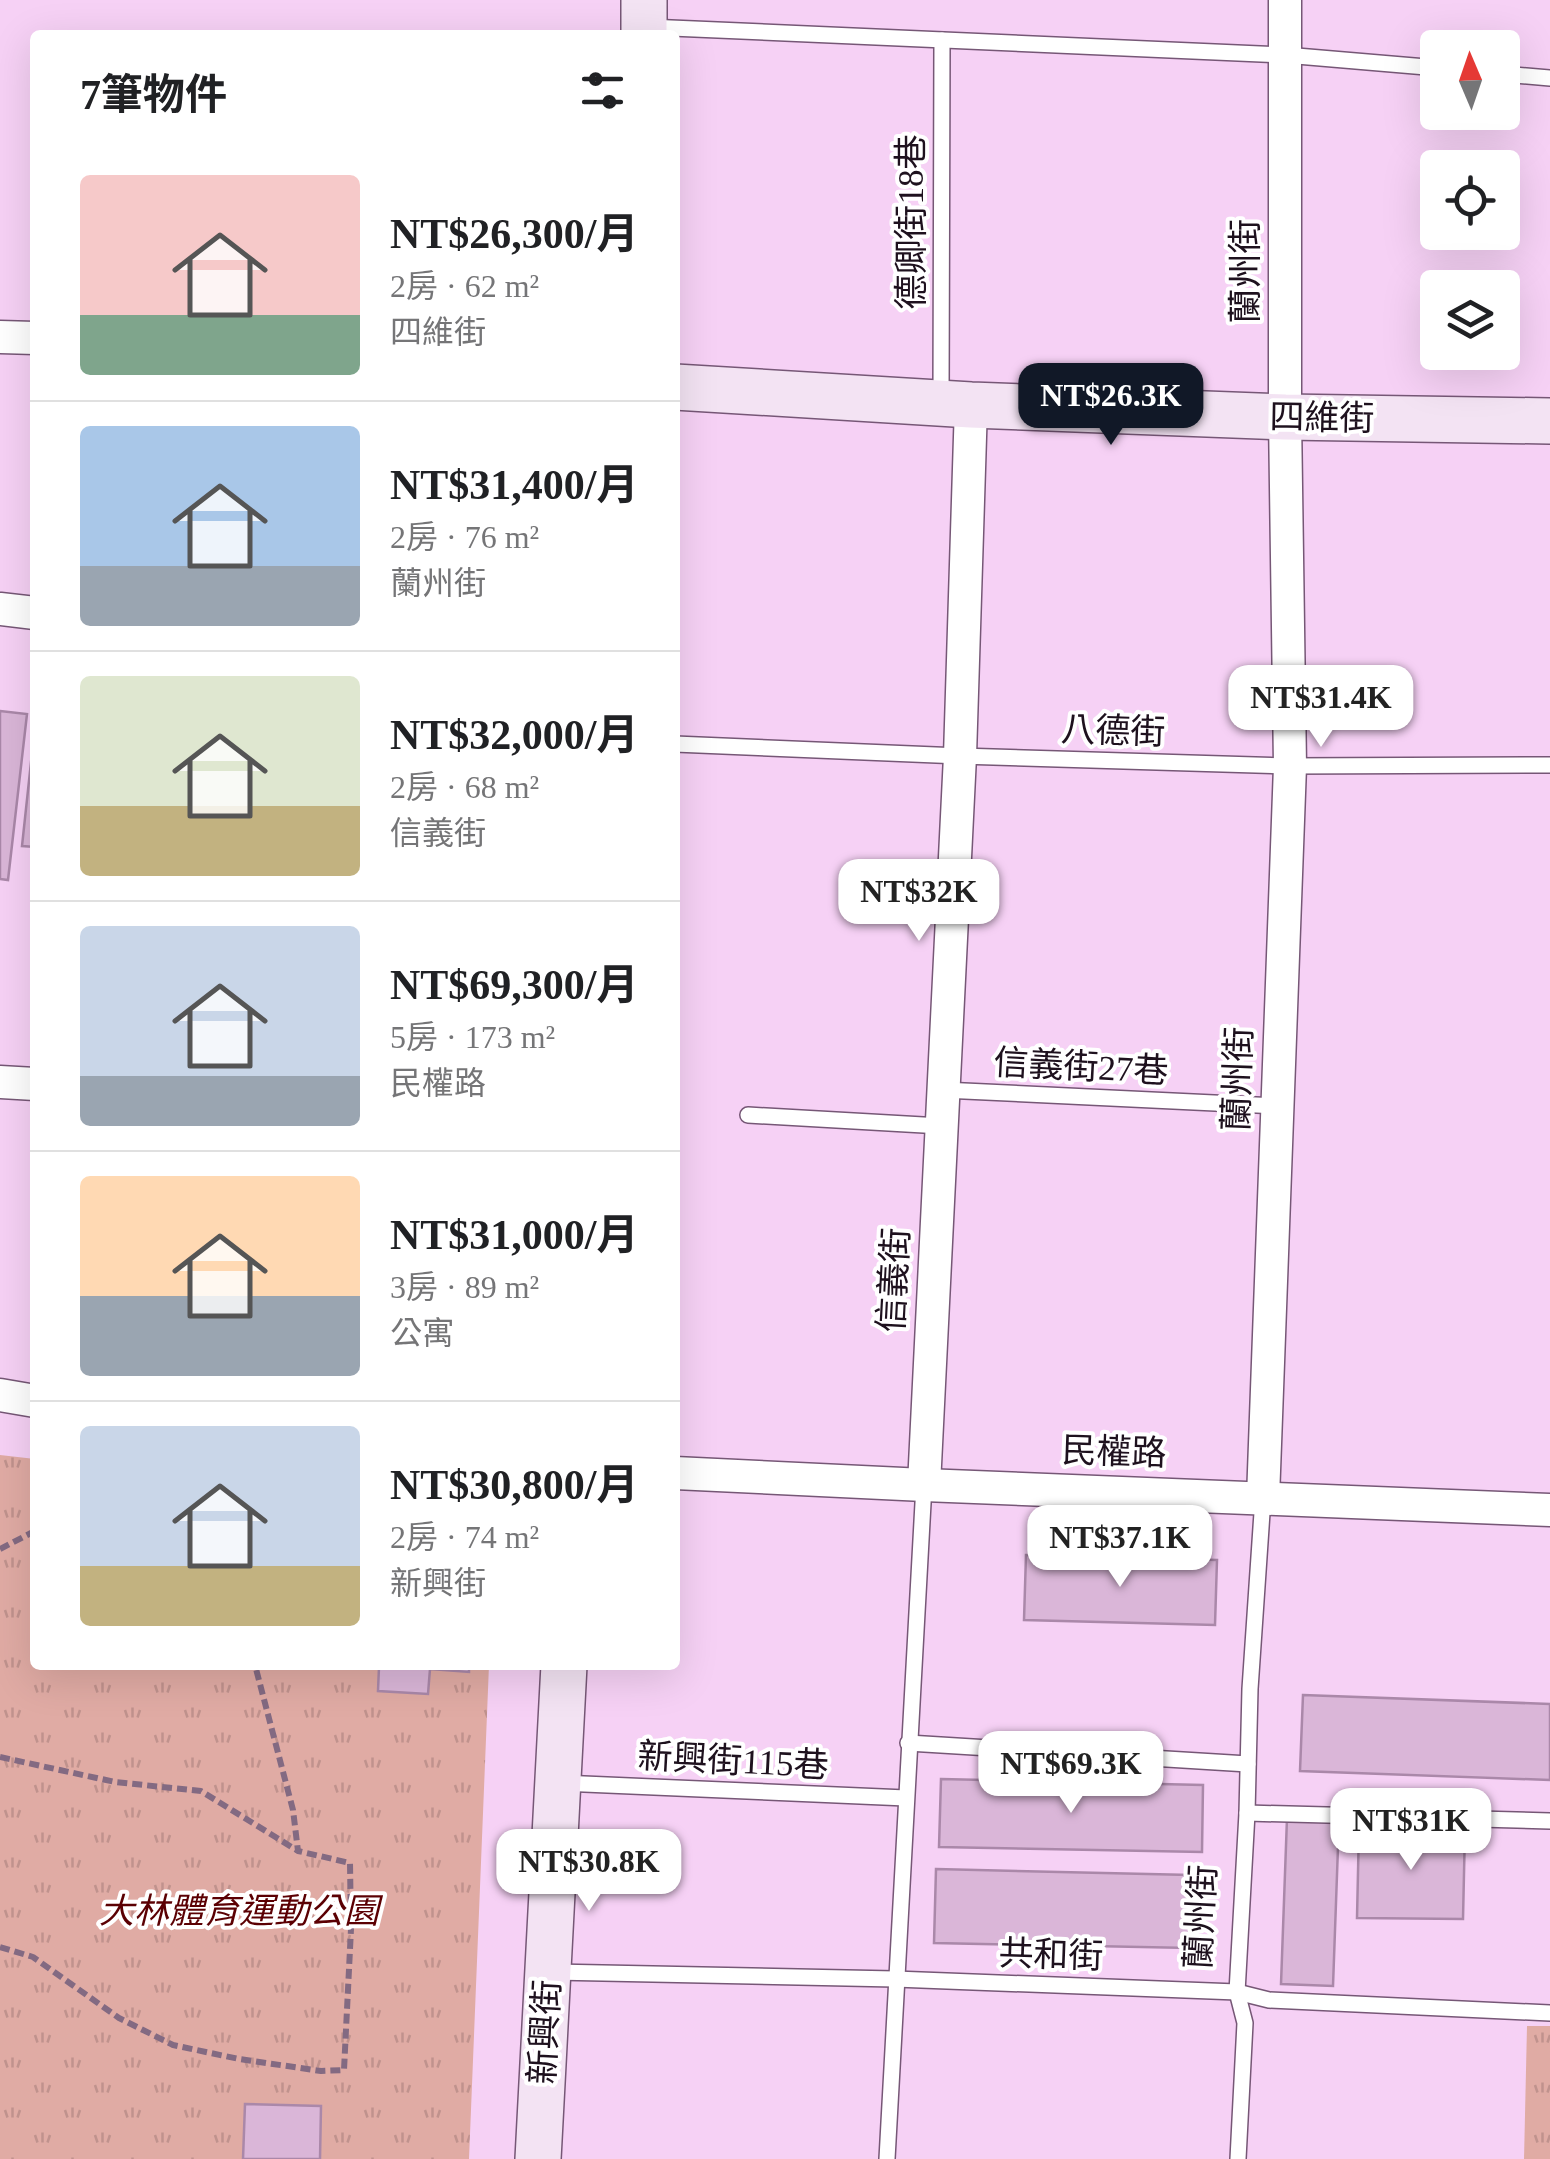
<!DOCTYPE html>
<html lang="zh-TW">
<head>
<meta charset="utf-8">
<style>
	:root { --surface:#fff; --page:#f6f6f6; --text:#202124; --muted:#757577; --line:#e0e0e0; --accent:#111827 }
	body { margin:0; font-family:"Times New Roman","Noto Sans TC",serif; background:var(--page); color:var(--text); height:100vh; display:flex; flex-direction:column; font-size:38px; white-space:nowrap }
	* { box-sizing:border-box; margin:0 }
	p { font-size:32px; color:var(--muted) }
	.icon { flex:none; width:55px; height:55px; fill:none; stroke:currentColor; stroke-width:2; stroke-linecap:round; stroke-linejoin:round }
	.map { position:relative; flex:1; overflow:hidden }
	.side { position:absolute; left:30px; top:30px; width:650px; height:1640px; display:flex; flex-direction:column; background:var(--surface); border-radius:10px; box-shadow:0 10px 40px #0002 }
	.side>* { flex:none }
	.needle { width:65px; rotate:358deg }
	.buttons { position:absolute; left:1420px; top:30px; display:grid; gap:20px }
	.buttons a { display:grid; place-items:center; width:100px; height:100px; border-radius:10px; background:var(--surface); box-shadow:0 10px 40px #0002; font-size:50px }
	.price { position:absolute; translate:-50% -85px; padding:0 22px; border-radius:20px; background:#fff; color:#222; font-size:32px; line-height:65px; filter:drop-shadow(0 2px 5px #0008) }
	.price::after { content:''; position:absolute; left:50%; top:60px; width:30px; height:22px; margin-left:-15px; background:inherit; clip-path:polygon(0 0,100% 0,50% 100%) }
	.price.selected { background:var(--accent); color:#fff }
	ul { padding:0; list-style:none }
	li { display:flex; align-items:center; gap:30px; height:250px; padding:0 50px }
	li+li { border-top:2px solid var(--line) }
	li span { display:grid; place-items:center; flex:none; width:280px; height:200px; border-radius:10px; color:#555 }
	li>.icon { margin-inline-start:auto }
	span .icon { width:120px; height:120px; fill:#fffc; stroke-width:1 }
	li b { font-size:42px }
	h2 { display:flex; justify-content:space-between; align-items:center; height:120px; padding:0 50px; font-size:42px }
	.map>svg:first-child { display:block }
	.park { fill:url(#park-tufts) }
	.building { fill:#dab6d8; stroke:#aa88a9; stroke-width:2.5 }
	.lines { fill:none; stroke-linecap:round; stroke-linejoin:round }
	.lane-casing { stroke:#765776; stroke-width:18 }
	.street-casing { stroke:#765776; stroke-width:35 }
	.secondary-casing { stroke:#765776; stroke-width:48 }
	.path { stroke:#836a82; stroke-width:6; stroke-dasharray:10 5; stroke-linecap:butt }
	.lane { stroke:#fff; stroke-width:15 }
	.street { stroke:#fff; stroke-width:32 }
	.secondary { stroke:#f3e3f3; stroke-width:45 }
	.labels { text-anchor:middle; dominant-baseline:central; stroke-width:8; stroke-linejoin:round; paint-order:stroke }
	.street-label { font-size:35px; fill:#1e111e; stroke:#fff }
	.park-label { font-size:35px; font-style:italic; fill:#5b0003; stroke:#fff }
</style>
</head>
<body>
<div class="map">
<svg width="1550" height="2159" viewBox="0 0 1550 2159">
	<defs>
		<pattern id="park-tufts" width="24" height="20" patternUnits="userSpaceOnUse" patternTransform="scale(2.5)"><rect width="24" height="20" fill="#e0aba4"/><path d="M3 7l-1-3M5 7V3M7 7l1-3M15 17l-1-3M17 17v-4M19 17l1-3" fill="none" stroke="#c0928d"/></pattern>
	</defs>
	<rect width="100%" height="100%" fill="#f6d1f5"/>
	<g class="park">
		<polygon points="0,1455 35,1459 35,1665 489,1665 469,2159 0,2159"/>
		<polygon points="1527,2026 1550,2026 1550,2159 1524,2159"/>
	</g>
	<g class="building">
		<polygon points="0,711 27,714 8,880 0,879"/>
		<polygon points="35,725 35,847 22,846"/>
		<polygon points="1026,1555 1217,1560 1215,1625 1024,1620"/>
		<polygon points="336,1665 469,1665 469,1672 430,1669 428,1694 378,1691 379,1667"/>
		<polygon points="1303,1695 1550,1704 1550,1780 1300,1771"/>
		<polygon points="941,1779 1203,1785 1202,1852 939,1847"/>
		<polygon points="1287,1818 1339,1819 1333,1986 1281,1984"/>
		<polygon points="1359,1827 1465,1828 1463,1919 1357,1918"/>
		<polygon points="936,1869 1191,1875 1190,1948 934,1943"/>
		<polygon points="245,2104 321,2106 320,2159 243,2159"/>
	</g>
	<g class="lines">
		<g class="lane-casing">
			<g id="lane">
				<polyline points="648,27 1285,55 1438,68"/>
				<polyline points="1502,74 1550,78"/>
				<polyline points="941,399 942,40"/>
				<polyline points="675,744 960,756 1290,766 1550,765"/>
				<polyline points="943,1090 1277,1106"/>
				<polyline points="748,1115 941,1126"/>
				<polyline points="908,1743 1248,1764"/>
				<polyline points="561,1783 906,1798"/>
				<polyline points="1247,1813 1550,1821"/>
				<polyline points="553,1972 895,1979 1237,1992 1269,2000 1550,2013"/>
				<polyline points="887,2159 924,1485"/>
				<polyline points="1238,2159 1245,2023 1237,1992 1247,1813 1250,1689 1263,1498"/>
			</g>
		</g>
		<g class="street-casing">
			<g id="street">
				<polyline points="0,337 35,338"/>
				<polyline points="0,609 35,613"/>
				<polyline points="0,1082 35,1084"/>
				<polyline points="0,1395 35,1401"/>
				<polyline points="675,1473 924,1485 1550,1510"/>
				<polyline points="924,1485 960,756 971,405"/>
				<polyline points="1263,1498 1290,766 1285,417 1285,0"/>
			</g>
		</g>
		<g class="secondary-casing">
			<g id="secondary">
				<polyline points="644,35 644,0"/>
				<polyline points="675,387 971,405 1285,417 1550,421"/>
				<polyline points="538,2159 564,1665"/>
			</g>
		</g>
		<g class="path">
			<polyline points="0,1549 35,1531"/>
			<polyline points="0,1757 115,1782 201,1791 298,1851"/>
			<polyline points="0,1947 33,1957 119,2018 173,2045 239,2059 321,2071 344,2070 351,1929 350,1863 298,1851 293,1810 255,1665"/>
		</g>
		<use href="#lane" class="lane"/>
		<use href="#street" class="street"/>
		<use href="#secondary" class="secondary"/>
	</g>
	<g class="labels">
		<g class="street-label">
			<text transform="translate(911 222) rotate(-90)">德卿街18巷</text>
			<text transform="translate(1245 271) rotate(-90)">蘭州街</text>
			<text transform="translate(1322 418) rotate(1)">四維街</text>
			<text transform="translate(1113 731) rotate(2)">八德街</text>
			<text transform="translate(1081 1067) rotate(3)">信義街27巷</text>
			<text transform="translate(1238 1079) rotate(-88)">蘭州街</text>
			<text transform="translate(894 1280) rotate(-87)">信義街</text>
			<text transform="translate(1114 1452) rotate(2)">民權路</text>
			<text transform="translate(733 1761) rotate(3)">新興街115巷</text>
			<text transform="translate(1201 1917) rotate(-87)">蘭州街</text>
			<text transform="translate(1051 1955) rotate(2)">共和街</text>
			<text transform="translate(545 2032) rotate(-87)">新興街</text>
		</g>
		<g class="park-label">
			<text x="239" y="1911">大林體育運動公園</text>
		</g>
	</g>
</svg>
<div class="buttons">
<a><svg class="needle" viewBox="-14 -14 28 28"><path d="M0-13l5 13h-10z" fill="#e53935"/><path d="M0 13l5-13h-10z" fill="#757577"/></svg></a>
<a><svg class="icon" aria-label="locate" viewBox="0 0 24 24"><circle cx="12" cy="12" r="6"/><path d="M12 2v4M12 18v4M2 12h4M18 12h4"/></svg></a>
<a><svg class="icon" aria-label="layers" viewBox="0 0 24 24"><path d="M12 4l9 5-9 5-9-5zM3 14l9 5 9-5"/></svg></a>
</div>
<b class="price selected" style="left:1111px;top:448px">NT$26.3K</b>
<b class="price" style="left:1321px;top:750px">NT$31.4K</b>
<b class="price" style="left:919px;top:944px">NT$32K</b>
<b class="price" style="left:1120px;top:1590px">NT$37.1K</b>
<b class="price" style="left:1071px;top:1816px">NT$69.3K</b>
<b class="price" style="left:1411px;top:1873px">NT$31K</b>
<b class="price" style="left:589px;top:1914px">NT$30.8K</b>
<section class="side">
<h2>7筆物件<svg class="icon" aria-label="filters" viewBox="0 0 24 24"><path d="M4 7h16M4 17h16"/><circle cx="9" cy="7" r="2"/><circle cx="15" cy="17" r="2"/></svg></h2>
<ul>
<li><span style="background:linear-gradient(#f6c9c9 70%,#7fa58c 0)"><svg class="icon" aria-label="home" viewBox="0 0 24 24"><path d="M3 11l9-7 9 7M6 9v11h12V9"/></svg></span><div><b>NT$26,300/月</b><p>2房 · 62 m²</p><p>四維街</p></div></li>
<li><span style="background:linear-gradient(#a9c7e8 70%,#9aa5b1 0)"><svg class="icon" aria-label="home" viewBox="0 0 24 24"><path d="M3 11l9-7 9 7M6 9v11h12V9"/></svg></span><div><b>NT$31,400/月</b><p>2房 · 76 m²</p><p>蘭州街</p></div></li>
<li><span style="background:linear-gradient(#dfe7d0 65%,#c2b280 0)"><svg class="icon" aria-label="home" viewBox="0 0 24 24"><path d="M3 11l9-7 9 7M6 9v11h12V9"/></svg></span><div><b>NT$32,000/月</b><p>2房 · 68 m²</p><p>信義街</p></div></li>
<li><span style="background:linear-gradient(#c9d6e8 75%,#9aa5b1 0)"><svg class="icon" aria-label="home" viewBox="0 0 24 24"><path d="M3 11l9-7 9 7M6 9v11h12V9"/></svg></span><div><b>NT$69,300/月</b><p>5房 · 173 m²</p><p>民權路</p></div></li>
<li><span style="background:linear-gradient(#ffd9b3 60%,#9aa5b1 0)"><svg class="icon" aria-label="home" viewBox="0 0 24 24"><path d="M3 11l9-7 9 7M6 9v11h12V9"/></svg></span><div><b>NT$31,000/月</b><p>3房 · 89 m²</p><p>公寓</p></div></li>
<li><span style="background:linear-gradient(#c9d6e8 70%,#c2b280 0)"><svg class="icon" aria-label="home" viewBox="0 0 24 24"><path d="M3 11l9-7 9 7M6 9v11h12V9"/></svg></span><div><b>NT$30,800/月</b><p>2房 · 74 m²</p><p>新興街</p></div></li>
</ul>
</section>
</div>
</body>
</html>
